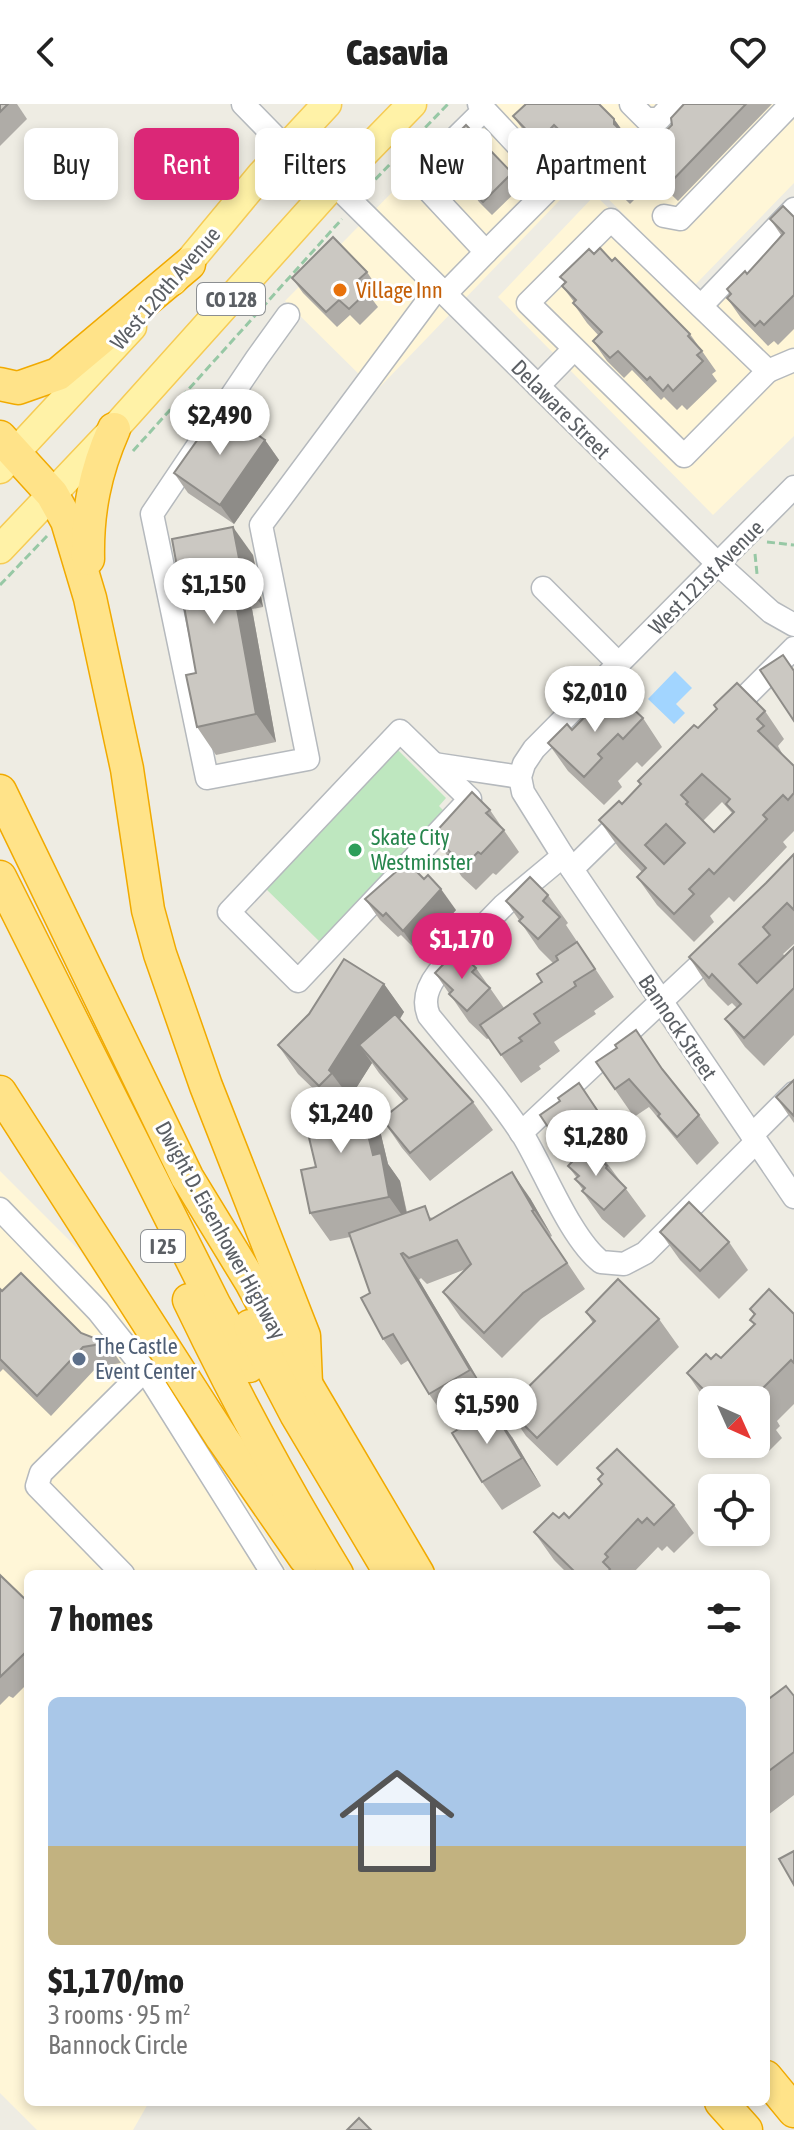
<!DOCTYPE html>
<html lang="en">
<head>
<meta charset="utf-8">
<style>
	:root { --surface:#fff; --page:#f2f2f2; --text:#222; --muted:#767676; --line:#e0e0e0; --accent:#db2777 }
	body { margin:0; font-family:"Asap Condensed",sans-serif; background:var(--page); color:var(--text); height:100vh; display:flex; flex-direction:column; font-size:30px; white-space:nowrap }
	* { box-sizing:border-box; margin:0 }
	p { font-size:26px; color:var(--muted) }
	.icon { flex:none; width:44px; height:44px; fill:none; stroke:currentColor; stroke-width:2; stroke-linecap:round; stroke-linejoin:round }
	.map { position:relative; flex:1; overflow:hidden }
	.side { position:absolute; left:24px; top:1466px; width:746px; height:536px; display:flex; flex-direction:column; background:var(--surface); border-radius:12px; box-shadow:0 4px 12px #0003 }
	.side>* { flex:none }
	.hud { position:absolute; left:24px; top:24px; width:746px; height:72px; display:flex; gap:16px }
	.needle { width:52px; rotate:135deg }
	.controls { position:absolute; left:698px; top:1282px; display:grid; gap:16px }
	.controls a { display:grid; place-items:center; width:72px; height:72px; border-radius:12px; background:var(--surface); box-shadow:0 4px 12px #0003; font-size:40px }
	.price { position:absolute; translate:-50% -68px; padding:0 18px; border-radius:28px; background:#fff; color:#222; font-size:26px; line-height:52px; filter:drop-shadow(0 2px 4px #0008) }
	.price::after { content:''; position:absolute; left:50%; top:48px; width:24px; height:18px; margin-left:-12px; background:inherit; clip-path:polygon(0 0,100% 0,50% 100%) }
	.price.current { background:var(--accent); color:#fff }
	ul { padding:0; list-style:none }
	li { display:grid; align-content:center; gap:16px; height:424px; padding:0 24px }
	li+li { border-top:2px solid var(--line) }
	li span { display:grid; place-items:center; height:248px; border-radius:12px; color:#555 }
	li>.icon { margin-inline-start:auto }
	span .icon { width:144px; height:144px; fill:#fffc; stroke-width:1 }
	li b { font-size:34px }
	h2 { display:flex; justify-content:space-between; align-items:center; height:96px; padding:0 24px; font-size:34px }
	.tag { padding:0 28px; border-radius:12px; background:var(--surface); box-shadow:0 4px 12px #0003; font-size:28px; line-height:72px }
	.tag.current { background:var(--accent); color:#fff }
	header { display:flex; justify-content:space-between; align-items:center; height:104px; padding:0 24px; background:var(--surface); font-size:36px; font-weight:800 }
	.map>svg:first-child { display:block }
	.commercial { fill:#fff6d7 }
	.green { fill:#bee7bf }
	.water { fill:#a2d5ff }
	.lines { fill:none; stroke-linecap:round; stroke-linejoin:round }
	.minor-casing { stroke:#b5b9bd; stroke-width:25 }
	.major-casing { stroke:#f6cb54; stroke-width:31 }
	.highway-casing { stroke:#f1aa00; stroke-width:35 }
	.path { stroke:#97c8a5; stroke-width:3; stroke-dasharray:8 4; stroke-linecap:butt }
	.minor { stroke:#fff; stroke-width:22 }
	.major { stroke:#fff2a7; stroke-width:28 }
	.highway { stroke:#ffe389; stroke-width:32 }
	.wall { fill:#afaca7; fill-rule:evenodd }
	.shaded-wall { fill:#8e8c88 }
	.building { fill:#cbc8c2; stroke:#8e8c88; stroke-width:2; fill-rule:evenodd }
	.food-dot { fill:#e8710a; stroke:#fff; stroke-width:3 }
	.leisure-dot { fill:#2e9e5b; stroke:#fff; stroke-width:3 }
	.service-dot { fill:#5c6f8a; stroke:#fff; stroke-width:3 }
	.labels { text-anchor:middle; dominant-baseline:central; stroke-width:6; stroke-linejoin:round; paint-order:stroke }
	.shield { fill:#fff; stroke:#8c8f92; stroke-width:2 }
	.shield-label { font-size:20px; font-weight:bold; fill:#5b5f64 }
	.street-label { font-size:22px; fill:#5b5f64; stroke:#fff }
	.food-label { font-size:22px; fill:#c56008; stroke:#fff; text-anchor:start }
	.leisure-label { font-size:22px; fill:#27864d; stroke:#fff; text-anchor:start }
	.service-label { font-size:22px; fill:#4e5e75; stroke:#fff; text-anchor:start }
</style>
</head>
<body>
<header><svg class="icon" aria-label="back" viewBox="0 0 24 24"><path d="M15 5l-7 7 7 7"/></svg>Casavia<svg class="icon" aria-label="heart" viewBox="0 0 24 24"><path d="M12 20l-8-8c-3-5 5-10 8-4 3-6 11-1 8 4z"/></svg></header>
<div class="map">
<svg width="794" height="2026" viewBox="0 0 794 2026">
	<rect width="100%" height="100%" fill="#eeece3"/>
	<g class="commercial">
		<polygon points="479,0 794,0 794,79 695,181 584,71 376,287 285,197"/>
		<polygon points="595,91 709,201 794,113 794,332 713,411 498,193"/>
		<polygon points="0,1067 81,1148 194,1317 289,1470 28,1470 28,1998 149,1998 133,2026 37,2026 0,1989"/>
	</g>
	<polygon class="green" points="398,646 446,694 439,702 446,709 319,837 263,782"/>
	<polygon class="water" points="675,567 692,584 676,600 685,609 674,620 648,595"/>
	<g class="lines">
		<g class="minor-casing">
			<g id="minor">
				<polyline points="243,0 286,44"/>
				<polyline points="479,0 554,80 486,148 416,73 484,6"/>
				<polyline points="631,0 646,15 659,15 673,0"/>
				<polyline points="334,80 718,460 771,508 794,521"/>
				<polyline points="664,112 680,115 791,0"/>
				<polygon points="611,116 768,267 684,352 528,199"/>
				<polyline points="445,190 486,148"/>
				<polyline points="701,202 794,105"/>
				<polyline points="288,211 257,254 152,410 207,674 308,655 261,421 438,183"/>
				<polyline points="768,267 794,256"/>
				<polyline points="538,282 574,245"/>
				<polyline points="794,383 534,645 524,660 520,673 523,688 563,752 794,1093"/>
				<polyline points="543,484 619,560"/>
				<polyline points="729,609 794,544"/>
				<polygon points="400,627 470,695 298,877 229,808"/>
				<polyline points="434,660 520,673"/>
				<path d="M 563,752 L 504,801 L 438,869 C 428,882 422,896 429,912 C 461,952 496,990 524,1033 C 545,1068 571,1135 601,1158 L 624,1160 L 645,1149 L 756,1038"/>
				<polyline points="572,765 628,710"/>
				<polyline points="521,1029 718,844"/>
				<polyline points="752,1031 794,989"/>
				<polyline points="0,1105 98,1207 145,1266 273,1470"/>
				<polyline points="123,1470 37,1382 41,1369 145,1266"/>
			</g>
		</g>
		<g class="major-casing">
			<g id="major">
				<polyline points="173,177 262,70 327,0"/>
				<polyline points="0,365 132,223"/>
				<polyline points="0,445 114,325 334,80 412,0"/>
			</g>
		</g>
		<g class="highway-casing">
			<g id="highway">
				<polyline points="0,280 18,284 58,270 189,160"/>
				<polyline points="0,333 52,390 67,417 90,494 127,665 148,806 160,850 206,982 304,1232 306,1280"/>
				<path d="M 88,455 C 87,408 95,368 114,325"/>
				<polyline points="0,687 187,1073 251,1178 306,1280 418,1470"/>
				<polyline points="0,773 215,1202 249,1262"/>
				<polyline points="0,988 222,1334 305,1454"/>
				<path d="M 189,1196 C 234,1290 283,1381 337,1470"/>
				<polyline points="250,1222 296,1310 391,1470"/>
				<polyline points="766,1973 794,2007"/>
				<polyline points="721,1998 746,2026"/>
			</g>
		</g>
		<g class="path">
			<polyline points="367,84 448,0"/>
			<polyline points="133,347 342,115"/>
			<polyline points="767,438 794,441"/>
			<polyline points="755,450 757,470"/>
			<polyline points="0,481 47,432"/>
		</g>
		<use href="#minor" class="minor"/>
		<use href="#major" class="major"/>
		<use href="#highway" class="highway"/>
	</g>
	<g class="wall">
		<polygon points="0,0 17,0 27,15 0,42"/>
		<polygon points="684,0 772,0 678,97 655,75 630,100 565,36 548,53 524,27 513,12 614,15 625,31 644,49 672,21"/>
		<polygon points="449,38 512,69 521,83 492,111 479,98 469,84 480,74 458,51"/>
		<polygon points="794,113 794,225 778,241 774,237 768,242 741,214 727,194 731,190 727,185 747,170 781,131 770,115"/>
		<polygon points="594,150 612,157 690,230 716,267 712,270 717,277 687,306 682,301 677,306 664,293 661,296 632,266 624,274 607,257 593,237 599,232 587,219 573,199 574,198 562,182 565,179 560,173"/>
		<polygon points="367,168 377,183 369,191 378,203 360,221 350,211 337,223 303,189 292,174"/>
		<polygon points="265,336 279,356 234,420 188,389 174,369"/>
		<polygon points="172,435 253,451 263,503 252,505 276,638 216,651 197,623 196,569"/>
		<polygon points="613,600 643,614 662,643 642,663 637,658 618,677 622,683 604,701 568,667 548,639 572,626"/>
		<path d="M 765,607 L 784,635 L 778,642 L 783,651 L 794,662 L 794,727 L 783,738 L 787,743 L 734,798 L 729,793 L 710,812 L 714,818 L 694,838 L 657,801 L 637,773 L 642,768 L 619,744 L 599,716 L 622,700 L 641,681 L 638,677 L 698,624 ZM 722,698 L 732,709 L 714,728 L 703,717 Z"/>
		<polygon points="490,706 519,748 496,771 493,769 476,786 462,773 433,731"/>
		<polygon points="794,750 794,840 783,850 785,852 794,843 794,931 764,962 745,943 725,915 737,904 732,899 728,902 708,882 689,853 766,779"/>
		<polygon points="548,791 568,819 566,821 614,893 594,907 596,910 554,938 560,947 539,962 541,965 521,979 489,934 487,935 469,918 435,869 476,864 504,904 542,878 553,859 539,845 506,797"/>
		<polygon points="365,795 456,806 418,848 401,831 398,833 380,816"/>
		<polygon points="384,880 404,908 400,915 473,998 493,1026 430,1077 402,1044 382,1015 404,998 379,969 372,959 354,987 357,986 377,1014 388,1060 400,1077 407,1108 433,1114 530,1094 552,1132 550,1133 585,1185 541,1215 502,1254 461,1214 443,1188 466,1165 427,1180 421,1174 419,1176 488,1292 447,1316 429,1290 409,1256 401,1261 383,1235 370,1189 350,1133 330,1137 310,1109 316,1063 323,994 298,970 278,941"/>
		<polygon points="596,958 665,969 699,1011 719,1039 697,1061 649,1003 634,1013"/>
		<polygon points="794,976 794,1019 776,993"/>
		<polygon points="579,979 617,1034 598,1047 646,1112 624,1134 602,1115 582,1087 583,1086 575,1075 577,1074 568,1062 572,1058 540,1011 560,997"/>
		<polygon points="660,1128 729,1138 748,1166 719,1195 680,1156"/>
		<polygon points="0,1185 81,1229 107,1239 121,1259 97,1263 51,1312 3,1265 0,1268"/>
		<polygon points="750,1205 794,1210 794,1300 777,1317 780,1322 776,1326 782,1334 763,1353 750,1340 756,1340 756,1296 712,1296 712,1302 706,1297 687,1269 711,1255 721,1254 754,1221 750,1216 754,1211"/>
		<polygon points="586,1208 659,1215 679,1243 557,1362 526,1332 507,1304 593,1219"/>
		<polygon points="512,1333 541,1382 502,1406 482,1378"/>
		<polygon points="597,1364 674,1401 694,1429 674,1449 667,1442 662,1447 658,1443 632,1470 568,1470 554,1456 534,1428 559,1414 569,1414 601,1380 598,1375 602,1371"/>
		<polygon points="0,1471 28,1498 28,1579 13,1594 9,1592 0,1601"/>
		<polygon points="766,1539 770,1545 766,1549"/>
		<polygon points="794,1592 794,1691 768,1711 770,1714 766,1717 766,1597"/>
	</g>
	<g class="shaded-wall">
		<polygon points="614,15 625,30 624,35 614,20"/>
		<polygon points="265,336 279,356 234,420 220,401"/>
		<polygon points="233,423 253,451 263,503 243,475"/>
		<polygon points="232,477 252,505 276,638 256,610"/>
		<polygon points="441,785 456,806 418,848 403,827"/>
		<polygon points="384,880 404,908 373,957 359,941 372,959 350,994 329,966"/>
		<polygon points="357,986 377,1014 388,1060 400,1077 409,1121 389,1093 373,1051"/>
		<polygon points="512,1068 530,1094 552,1132 534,1106"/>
		<polygon points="401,1150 419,1176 488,1292 470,1266"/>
		<polygon points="492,1305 512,1333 541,1382 522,1354"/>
	</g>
	<g class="building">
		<polygon points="0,0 8,0 0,8"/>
		<polygon points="526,0 599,0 614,15 614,20 644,49 672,21 671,14 684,0 746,0 667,82 644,60 620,85 554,21 538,38 513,12"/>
		<polygon points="466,21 512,69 483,98 469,84 482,72 449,38"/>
		<polygon points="783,102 794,113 794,191 764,221 760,217 755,222 727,194 731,190 727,185 745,167 747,170 784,129 770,115"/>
		<polygon points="333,133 367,168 357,177 367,188 349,205 339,196 326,208 292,174"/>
		<polygon points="600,144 612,157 615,154 690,230 688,232 702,247 697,251 703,257 673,287 668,281 663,287 650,273 647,276 618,247 610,254 593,237 602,228 573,199 576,196 562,182 566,178 560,173 589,145 594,150"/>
		<polygon points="220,304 265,336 220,401 174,369"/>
		<polygon points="233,423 243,475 232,477 256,610 197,623 186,571 196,569 172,435"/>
		<polygon points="783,551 794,567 794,617 760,566"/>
		<path d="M 737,579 L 765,607 L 757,615 L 764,622 L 758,627 L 794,662 L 794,689 L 788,696 L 783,691 L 763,711 L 767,715 L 714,770 L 709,765 L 689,785 L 694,790 L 674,810 L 637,773 L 646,764 L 599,716 L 619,697 L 622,700 L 641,680 L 638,677 L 694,621 L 698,624 L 717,605 L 714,601 ZM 702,670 L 730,695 L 726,700 L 734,708 L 714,728 L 686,700 L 688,698 L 681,691 ZM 666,720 L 685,739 L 664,760 L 645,741 Z"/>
		<polygon points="605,592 613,600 620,593 643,614 623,635 618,630 598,650 602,654 584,673 548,639 567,620 572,626"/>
		<polygon points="472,688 490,706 486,709 504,726 481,750 478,748 461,765 447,752 451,749 433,731"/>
		<polygon points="794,750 794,806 787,799 763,823 770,831 739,860 757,879 794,843 794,884 744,934 725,915 741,900 712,870 709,874 689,853 766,779"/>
		<polygon points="407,758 424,775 428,771 441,785 403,827 386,809 383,812 365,795"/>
		<polygon points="530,773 548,791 543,797 560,813 538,835 519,817 523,813 506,797"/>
		<polygon points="577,838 595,865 574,878 576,882 534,910 540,919 519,934 522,937 501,951 480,921 542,878 537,870 558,856 556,852"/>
		<polygon points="457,846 476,864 472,868 490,884 467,907 449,890 453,886 435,869"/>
		<polygon points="344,855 384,880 329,966 332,969 319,982 278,941 309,910"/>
		<polygon points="395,910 473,998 410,1049 382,1015 407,995 359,941"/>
		<polygon points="636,926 662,965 699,1011 677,1033 658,1012 660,1010 629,975 615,985 596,958 617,944 615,941"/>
		<polygon points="794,976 794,1012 776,993"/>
		<polygon points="579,979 597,1006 577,1020 579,1024 558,1038 540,1011 560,997 558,994"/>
		<polygon points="357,986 373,1051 381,1049 389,1093 310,1109 301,1066 316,1063 301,1000"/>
		<polygon points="590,1039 601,1050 598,1053 607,1062 606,1064 626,1084 604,1106 582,1087 585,1084 575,1075 579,1072 568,1062"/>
		<polygon points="512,1068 534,1106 532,1107 567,1159 523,1189 484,1229 443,1188 471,1160 457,1136 409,1154 403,1149 401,1150 470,1266 429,1290 393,1230 383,1235 361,1194 370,1189 349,1129 425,1102 430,1116"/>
		<polygon points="689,1098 729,1138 700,1167 660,1128"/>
		<polygon points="21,1169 81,1229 107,1239 83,1243 37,1292 0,1255 0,1185 2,1187"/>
		<polygon points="618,1175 659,1215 537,1334 507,1304 595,1217 586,1208"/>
		<polygon points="769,1185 794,1210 794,1259 791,1256 757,1290 760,1294 756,1298 756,1296 714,1296 687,1269 706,1250 711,1255 716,1250 721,1254 755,1220 750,1216 755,1210 750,1205"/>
		<polygon points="756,1300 762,1306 756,1312"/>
		<polygon points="492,1305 522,1354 482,1378 452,1329"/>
		<polygon points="617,1345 674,1401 654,1421 647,1414 642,1419 638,1415 605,1450 608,1453 603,1458 610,1465 606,1470 577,1470 534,1428 553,1409 559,1414 564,1409 569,1414 602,1380 598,1375 603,1370 597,1364"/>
		<polygon points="0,1471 28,1498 28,1546 0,1573"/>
		<polygon points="786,1582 794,1592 794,1648 766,1669 766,1597"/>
		<polygon points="794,1747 794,1781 779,1755"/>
		<polygon points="359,2014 371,2026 347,2026"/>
	</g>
	<circle class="food-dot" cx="340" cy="186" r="8"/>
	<circle class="leisure-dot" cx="355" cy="746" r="8"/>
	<circle class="service-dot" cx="79" cy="1255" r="8"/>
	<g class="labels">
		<g class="shield">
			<rect x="197" y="179" width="68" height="32" rx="6"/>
			<rect x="141" y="1126" width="44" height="32" rx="6"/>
		</g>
		<g class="shield-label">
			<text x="231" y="195">CO 128</text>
			<text x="163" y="1142">I 25</text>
		</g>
		<g class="street-label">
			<text transform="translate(165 184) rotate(-49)">West 120th Avenue</text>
			<text transform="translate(561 305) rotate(45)">Delaware Street</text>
			<text transform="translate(706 473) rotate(-45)">West 121st Avenue</text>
			<text transform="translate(678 923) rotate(56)">Bannock Street</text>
			<text transform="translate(221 1126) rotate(61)">Dwight D. Eisenhower Highway</text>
		</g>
		<g class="food-label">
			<text x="356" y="186">Village Inn</text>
		</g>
		<g class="leisure-label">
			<text x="371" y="733">Skate City<tspan x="371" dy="25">Westminster</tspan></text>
		</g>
		<g class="service-label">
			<text x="95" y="1242">The Castle<tspan x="95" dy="25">Event Center</tspan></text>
		</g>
	</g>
</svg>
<div class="controls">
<a><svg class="needle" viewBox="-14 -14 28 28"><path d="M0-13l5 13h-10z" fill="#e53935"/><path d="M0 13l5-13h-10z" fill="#767676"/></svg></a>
<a><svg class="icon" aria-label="locate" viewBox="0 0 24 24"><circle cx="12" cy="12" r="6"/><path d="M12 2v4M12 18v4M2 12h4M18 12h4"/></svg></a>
</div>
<b class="price" style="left:220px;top:353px">$2,490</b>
<b class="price" style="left:214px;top:522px">$1,150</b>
<b class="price" style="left:595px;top:630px">$2,010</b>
<b class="price current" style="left:462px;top:877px">$1,170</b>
<b class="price" style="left:341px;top:1051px">$1,240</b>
<b class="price" style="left:596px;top:1074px">$1,280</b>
<b class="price" style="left:487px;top:1342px">$1,590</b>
<div class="hud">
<a class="tag">Buy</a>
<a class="tag current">Rent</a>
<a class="tag">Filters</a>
<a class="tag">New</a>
<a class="tag">Apartment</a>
</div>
<section class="side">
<h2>7 homes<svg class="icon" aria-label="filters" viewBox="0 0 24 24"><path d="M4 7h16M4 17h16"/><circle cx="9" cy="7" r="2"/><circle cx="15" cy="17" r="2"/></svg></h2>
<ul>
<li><span style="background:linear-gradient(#a9c7e8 60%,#c2b280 0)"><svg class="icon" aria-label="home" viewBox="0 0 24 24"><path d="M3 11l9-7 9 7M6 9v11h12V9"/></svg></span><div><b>$1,170/mo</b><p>3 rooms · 95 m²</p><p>Bannock Circle</p></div></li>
</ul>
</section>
</div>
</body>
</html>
